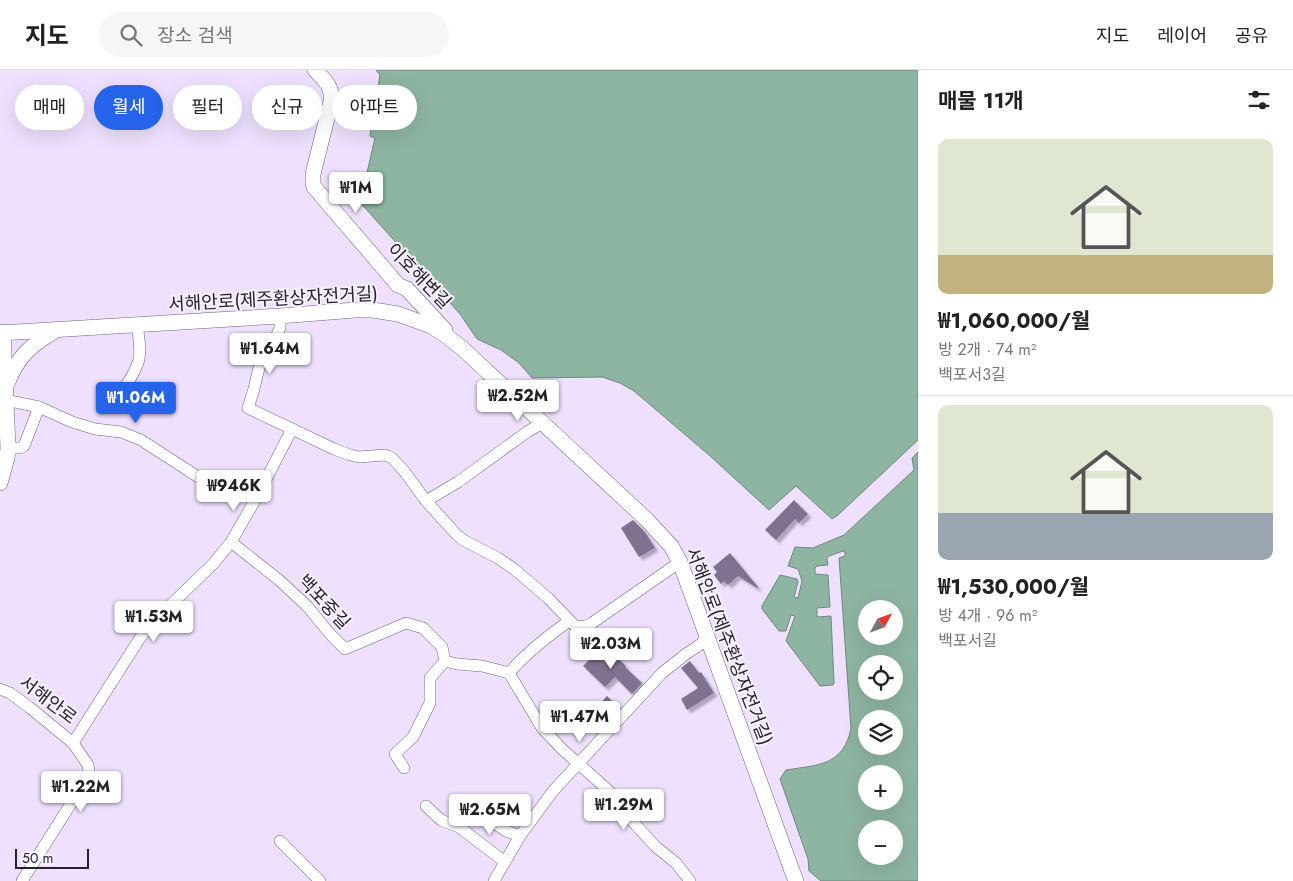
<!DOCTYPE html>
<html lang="ko">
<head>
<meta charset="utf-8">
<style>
	:root { --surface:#fff; --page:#f6f6f6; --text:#222; --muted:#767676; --line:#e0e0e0; --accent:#2563eb }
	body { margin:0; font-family:Jost,"Noto Sans KR",sans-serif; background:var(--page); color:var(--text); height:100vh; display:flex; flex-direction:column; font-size:19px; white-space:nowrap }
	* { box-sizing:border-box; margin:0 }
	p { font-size:16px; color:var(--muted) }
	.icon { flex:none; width:28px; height:28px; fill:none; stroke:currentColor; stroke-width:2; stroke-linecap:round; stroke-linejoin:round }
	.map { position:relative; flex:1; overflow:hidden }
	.sheet { display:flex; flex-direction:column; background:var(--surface); width:375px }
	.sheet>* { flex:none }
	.hud { position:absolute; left:15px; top:15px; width:475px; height:45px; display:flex; gap:10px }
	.needle { width:32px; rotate:49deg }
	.controls { position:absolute; left:858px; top:530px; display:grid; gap:10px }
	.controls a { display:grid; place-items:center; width:45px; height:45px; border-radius:50%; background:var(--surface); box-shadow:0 5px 20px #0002; font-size:25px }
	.scale { position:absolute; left:15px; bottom:12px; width:74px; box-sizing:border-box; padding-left:5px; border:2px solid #26212c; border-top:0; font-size:14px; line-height:18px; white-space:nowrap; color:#26212c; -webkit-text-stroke:4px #f7f1fd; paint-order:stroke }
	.price { position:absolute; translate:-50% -42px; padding:0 11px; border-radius:5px; background:#fff; color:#222; font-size:16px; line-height:32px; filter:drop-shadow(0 1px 2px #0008) }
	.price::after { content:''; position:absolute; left:50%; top:30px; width:15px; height:11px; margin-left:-8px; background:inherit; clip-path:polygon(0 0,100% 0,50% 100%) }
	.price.on { background:var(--accent); color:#fff }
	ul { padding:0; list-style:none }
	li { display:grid; align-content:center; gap:10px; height:265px; padding:0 20px }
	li+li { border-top:1px solid var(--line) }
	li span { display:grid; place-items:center; height:155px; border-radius:10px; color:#555 }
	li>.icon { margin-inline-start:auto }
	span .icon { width:90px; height:90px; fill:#fffc; stroke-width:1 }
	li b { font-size:21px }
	h2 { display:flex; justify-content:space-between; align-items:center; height:60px; padding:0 20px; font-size:21px }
	.chip { padding:0 18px; border-radius:22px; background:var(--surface); box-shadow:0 5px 20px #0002; font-size:18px; line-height:45px }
	.chip.on { background:var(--accent); color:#fff }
	header { display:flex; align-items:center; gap:30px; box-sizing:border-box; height:70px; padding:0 25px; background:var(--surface); border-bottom:1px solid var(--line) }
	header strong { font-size:24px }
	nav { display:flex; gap:28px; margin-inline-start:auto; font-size:18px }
	.search { width:350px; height:45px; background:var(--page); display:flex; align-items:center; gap:12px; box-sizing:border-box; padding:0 18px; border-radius:28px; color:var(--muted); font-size:19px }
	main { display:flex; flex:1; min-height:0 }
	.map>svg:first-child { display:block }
	.water { fill:#8eb5a1; stroke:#6f897e; fill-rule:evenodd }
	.building { fill:#817191; filter:url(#shadow) }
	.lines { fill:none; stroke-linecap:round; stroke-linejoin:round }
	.street-casing { stroke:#70647d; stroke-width:12 }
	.secondary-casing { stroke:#70647d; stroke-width:16 }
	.street { stroke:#fff; stroke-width:11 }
	.secondary { stroke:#fff; stroke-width:15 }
	.labels { text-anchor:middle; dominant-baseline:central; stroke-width:4; stroke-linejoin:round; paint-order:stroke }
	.street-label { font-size:18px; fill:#26212c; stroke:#f7f1fd }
</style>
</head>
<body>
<header>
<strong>지도</strong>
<div class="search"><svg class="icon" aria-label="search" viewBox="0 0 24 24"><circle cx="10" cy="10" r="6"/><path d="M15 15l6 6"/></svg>장소 검색</div>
<nav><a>지도</a><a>레이어</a><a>공유</a></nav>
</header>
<main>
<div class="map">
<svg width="918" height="811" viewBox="0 0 918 811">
	<defs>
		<filter id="shadow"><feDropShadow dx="3.5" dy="3.5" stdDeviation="1" flood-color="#0004"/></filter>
	</defs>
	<rect width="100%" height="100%" fill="#eee0fe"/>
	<g class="water">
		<polygon points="376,0 918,0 918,370 838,445 832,449 796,416 769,440 709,385 634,321 620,313 602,307 532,308 519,293 501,280 477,269 460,244 357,129 361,107 366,107 375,68 370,66 380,5"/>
		<path d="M 918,382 L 918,811 L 821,811 L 809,801 L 808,789 L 780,709 L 786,700 C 817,695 844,696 851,658 L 839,488 L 845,486 L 845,482 L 843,481 L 829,486 L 827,488 L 828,495 L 817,496 L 815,498 L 815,504 L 828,505 L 830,537 L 817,538 L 817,547 L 831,546 L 834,613 L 833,615 L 820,616 L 786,571 L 795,546 L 791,545 L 786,561 L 779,561 L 762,539 L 762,536 L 780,505 L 797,509 L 798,512 L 794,527 L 798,528 L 802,511 L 798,499 L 788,496 L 795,477 L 813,478 L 844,465 L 914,400 L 912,388 ZM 866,539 L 894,539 L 894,566 L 866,566 ZM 866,594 L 894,594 L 894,621 L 866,621 ZM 866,649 L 894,649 L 894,676 L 866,676 ZM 866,704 L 894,704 L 894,731 L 866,731 ZM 866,759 L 894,759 L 894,786 L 866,786 Z"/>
	</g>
	<g class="building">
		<polygon points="794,430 808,444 799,453 795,449 776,470 765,460"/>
		<polygon points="633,450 645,462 655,478 639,487 621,458"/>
		<polygon points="730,483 758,517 757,518 738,506 728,515 724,511 721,514 714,505 717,502 713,497"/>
		<polygon points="604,575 626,596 625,597 642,613 632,624 615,607 605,617 583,596"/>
		<polygon points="690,591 699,603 701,602 714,623 687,640 681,629 698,618 681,598"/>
		<polygon points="607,626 619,638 610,649 597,637"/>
	</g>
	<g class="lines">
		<g class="street-casing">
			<g id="street">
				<polyline points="280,246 280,258 276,267 264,284 259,298 254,319 248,338 334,379 350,385 359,387 385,385 388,386 392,388 404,401 426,431 456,464 463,470 498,488 514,499 548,528 574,555 581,557 586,556 592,553 680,492"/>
				<path d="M 123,320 C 142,292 142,287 137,255"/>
				<polyline points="0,329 39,337 72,352 95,359 121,362 141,370 206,412 258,425"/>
				<polyline points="8,378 20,378 24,376 39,337"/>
				<polyline points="426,431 458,412 527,362 542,353"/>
				<path d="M 231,472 L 279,510 L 307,536 L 330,564 L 345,579 L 406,553 L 423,558 L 442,577 L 445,591 L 457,594 L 482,596 L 509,603 C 526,583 548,566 569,551"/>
				<polyline points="509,603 542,658 563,680 608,720 635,754 655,776 676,793 690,811"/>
				<polyline points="0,619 10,623 29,637 73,673 88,695 89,701 84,713 22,811"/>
				<polyline points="73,673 140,568 154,551 213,494 231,472 258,425 292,359"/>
				<polyline points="404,698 395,684 413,667 430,633 430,608 445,591"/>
				<polyline points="426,736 441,750 459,757 505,792"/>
				<polyline points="473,739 506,761 520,766"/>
				<polyline points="280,771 320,811"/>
				<polyline points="494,811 520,766 553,721 662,603 686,584 701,574 708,566"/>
			</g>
		</g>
		<g class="secondary-casing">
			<g id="secondary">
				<path d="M 315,0 C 325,11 333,16 331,32 L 313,104 L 313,113 L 314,117 L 398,215 L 407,219 L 445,260"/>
				<polyline points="0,263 280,246 355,240 373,240 398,244 431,256 444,264 463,279 647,450 671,476 680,492 791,798 796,811"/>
				<path d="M 7,314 C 17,288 30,275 55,261"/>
				<polyline points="0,413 7,388 8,378 3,262"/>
			</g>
		</g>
		<use href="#street" class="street"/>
		<use href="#secondary" class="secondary"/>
	</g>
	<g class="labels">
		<g class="street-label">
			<text transform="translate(419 206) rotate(46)">이호해변길</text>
			<text transform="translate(273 229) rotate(-3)">서해안로(제주환상자전거길)</text>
			<text transform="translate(324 532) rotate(47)">백포중길</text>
			<text transform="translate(729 576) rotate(69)">서해안로(제주환상자전거길)</text>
			<text transform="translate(48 630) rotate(37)">서해안로</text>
		</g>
	</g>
</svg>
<div class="controls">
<a><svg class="needle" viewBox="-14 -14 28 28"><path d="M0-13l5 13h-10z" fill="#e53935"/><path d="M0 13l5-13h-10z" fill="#767676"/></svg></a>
<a><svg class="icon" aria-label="locate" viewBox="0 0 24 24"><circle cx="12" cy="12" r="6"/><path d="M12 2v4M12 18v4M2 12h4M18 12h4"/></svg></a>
<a><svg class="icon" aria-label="layers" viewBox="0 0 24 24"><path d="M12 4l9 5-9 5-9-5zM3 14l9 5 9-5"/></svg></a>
<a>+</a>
<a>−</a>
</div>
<div class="scale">50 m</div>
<b class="price" style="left:356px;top:144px">₩1M</b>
<b class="price" style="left:270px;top:305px">₩1.64M</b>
<b class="price" style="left:518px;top:352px">₩2.52M</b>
<b class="price on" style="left:136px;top:354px">₩1.06M</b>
<b class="price" style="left:234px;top:442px">₩946K</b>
<b class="price" style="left:154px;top:573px">₩1.53M</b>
<b class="price" style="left:611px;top:600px">₩2.03M</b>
<b class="price" style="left:580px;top:673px">₩1.47M</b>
<b class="price" style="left:81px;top:743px">₩1.22M</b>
<b class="price" style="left:624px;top:761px">₩1.29M</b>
<b class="price" style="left:490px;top:766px">₩2.65M</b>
<div class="hud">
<a class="chip">매매</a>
<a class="chip on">월세</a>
<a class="chip">필터</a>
<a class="chip">신규</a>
<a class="chip">아파트</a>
</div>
</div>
<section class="sheet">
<h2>매물 11개<svg class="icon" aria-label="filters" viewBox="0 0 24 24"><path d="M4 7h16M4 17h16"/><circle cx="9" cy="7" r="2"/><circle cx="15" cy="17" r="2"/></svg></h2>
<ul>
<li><span style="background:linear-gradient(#dfe7d0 75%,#c2b280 0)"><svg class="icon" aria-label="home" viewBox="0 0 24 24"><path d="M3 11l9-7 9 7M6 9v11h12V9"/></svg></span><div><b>₩1,060,000/월</b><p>방 2개 · 74 m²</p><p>백포서3길</p></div></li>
<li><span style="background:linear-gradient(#dfe7d0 70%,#9aa5b1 0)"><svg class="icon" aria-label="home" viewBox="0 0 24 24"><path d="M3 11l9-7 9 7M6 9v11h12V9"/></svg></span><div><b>₩1,530,000/월</b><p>방 4개 · 96 m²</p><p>백포서길</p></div></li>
</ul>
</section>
</main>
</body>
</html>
